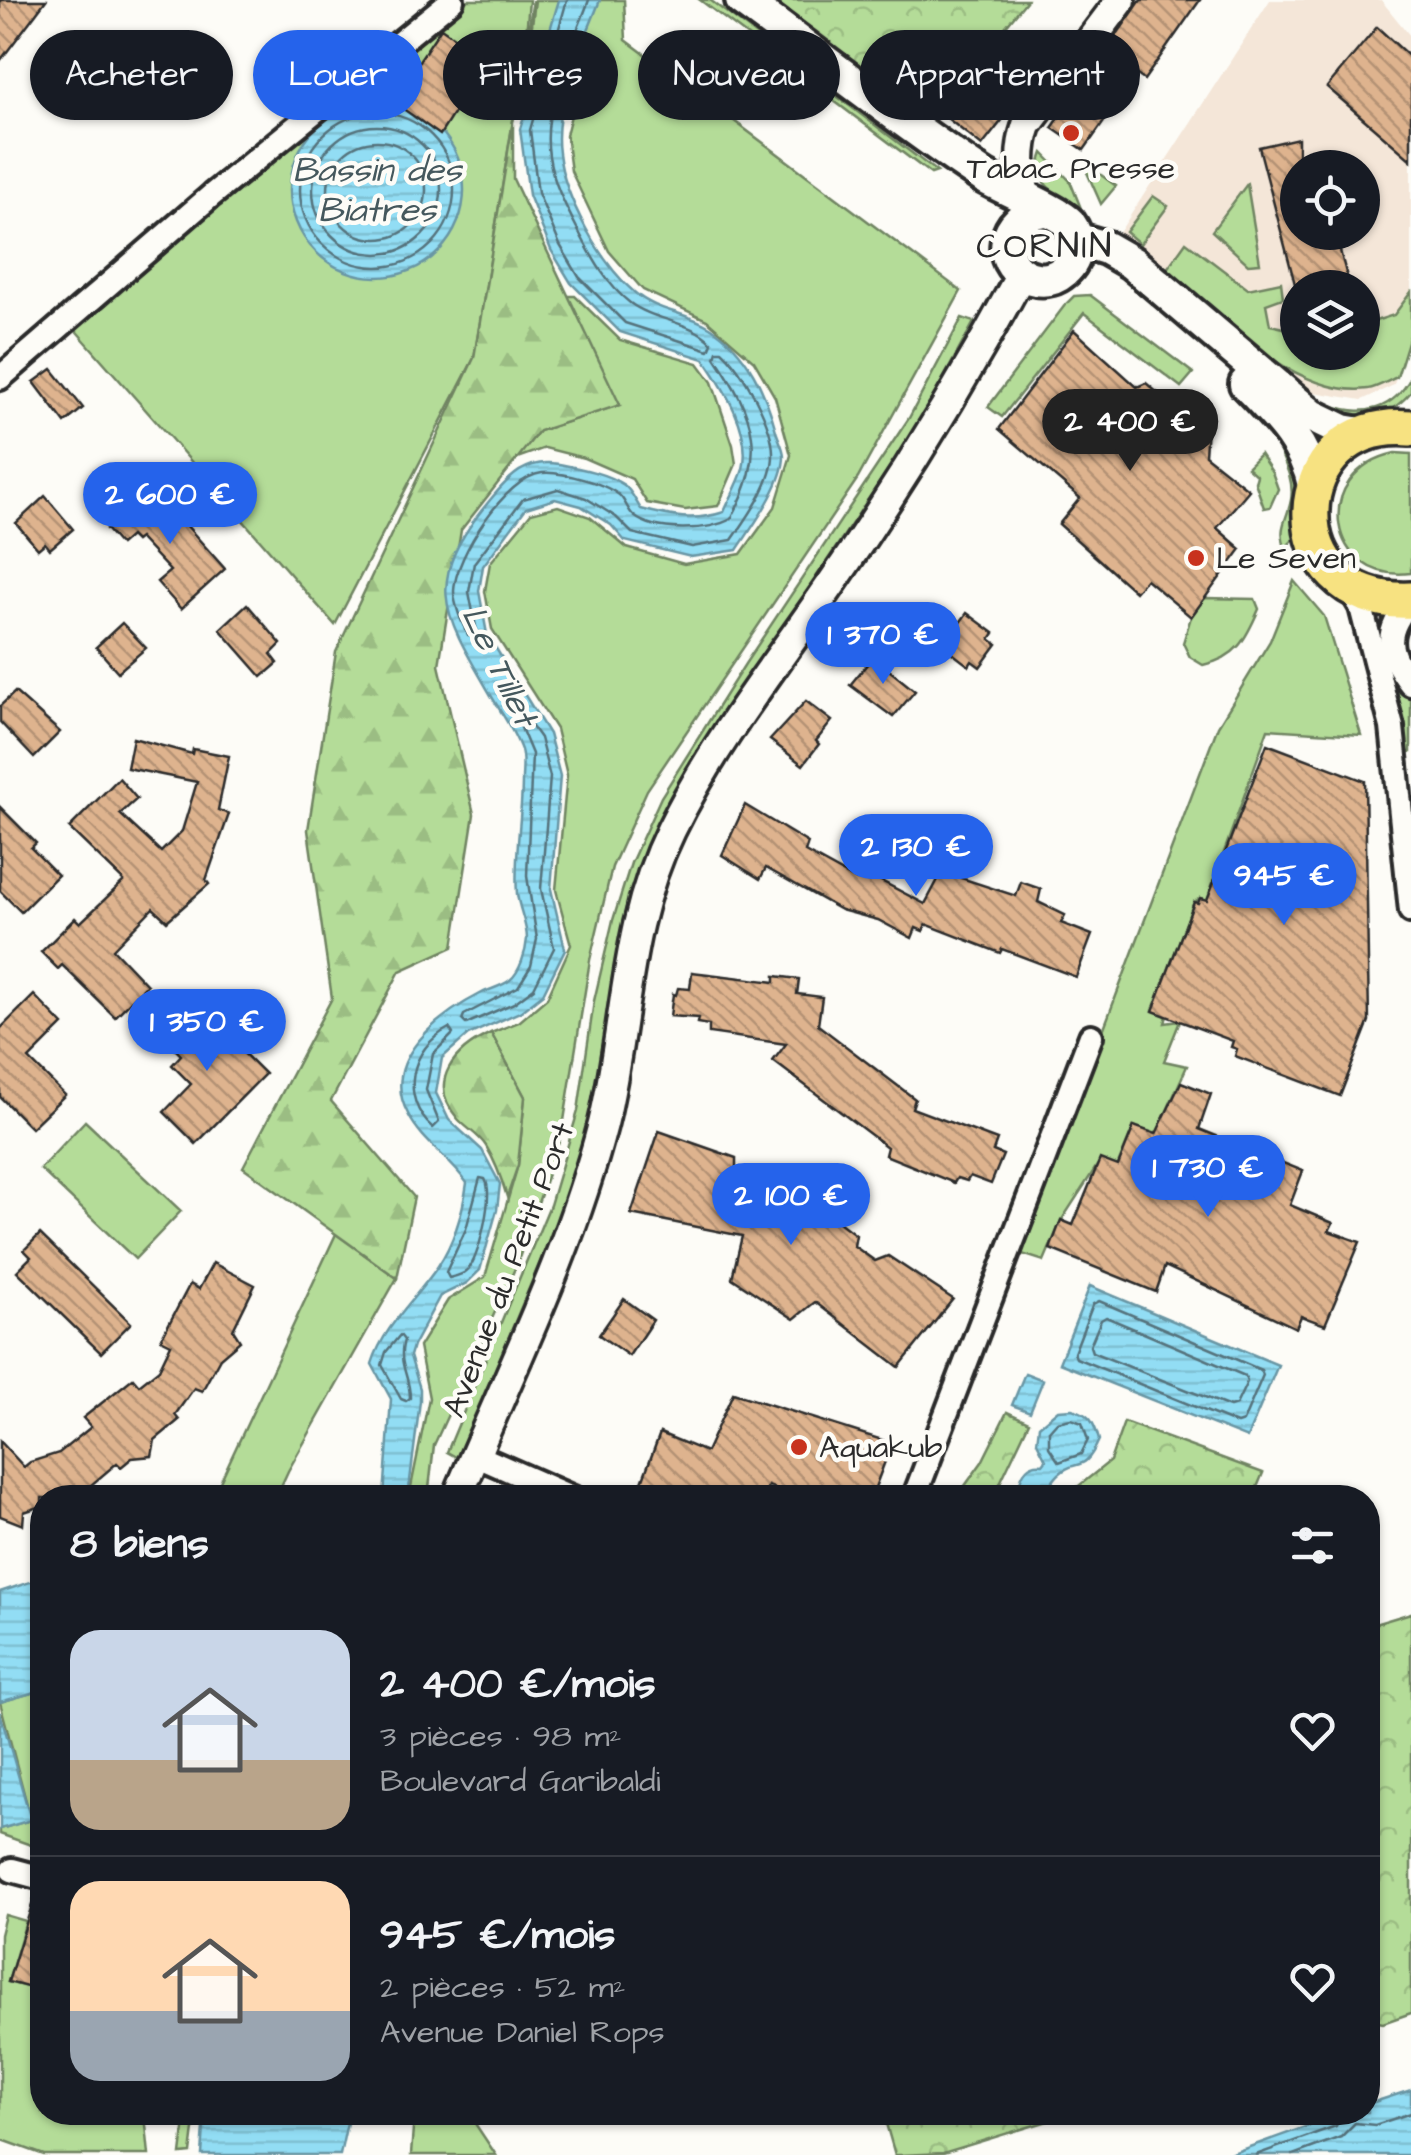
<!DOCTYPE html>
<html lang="fr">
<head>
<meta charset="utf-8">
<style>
	:root { --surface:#171b24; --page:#242831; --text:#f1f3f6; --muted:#9ea1a6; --line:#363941; --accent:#2563eb }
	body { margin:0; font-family:"Architects Daughter",sans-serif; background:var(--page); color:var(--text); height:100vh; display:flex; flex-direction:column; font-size:38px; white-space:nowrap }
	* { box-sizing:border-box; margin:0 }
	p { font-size:32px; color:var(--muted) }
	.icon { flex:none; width:55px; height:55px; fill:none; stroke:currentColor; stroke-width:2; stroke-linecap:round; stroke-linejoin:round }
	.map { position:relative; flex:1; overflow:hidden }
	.side { position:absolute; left:30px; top:1485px; width:1350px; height:640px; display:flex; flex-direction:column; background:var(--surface); border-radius:40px; box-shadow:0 2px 8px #0004 }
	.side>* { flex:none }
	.top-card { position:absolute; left:30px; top:30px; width:1352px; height:90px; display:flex; gap:20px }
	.controls { position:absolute; left:1280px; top:150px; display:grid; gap:20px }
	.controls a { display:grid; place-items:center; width:100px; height:100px; border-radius:50%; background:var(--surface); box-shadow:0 2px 8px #0004; font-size:50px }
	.price { position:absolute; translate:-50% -85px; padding:0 22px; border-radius:35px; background:var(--accent); color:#fff; font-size:32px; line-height:65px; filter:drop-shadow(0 2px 5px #0008) }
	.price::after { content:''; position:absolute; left:50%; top:60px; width:30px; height:22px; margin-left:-15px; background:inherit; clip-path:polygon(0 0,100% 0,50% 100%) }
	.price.active { background:#222; color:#fff }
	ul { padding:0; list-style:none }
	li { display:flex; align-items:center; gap:30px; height:250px; padding:0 40px }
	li+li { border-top:2px solid var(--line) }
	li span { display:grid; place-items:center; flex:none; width:280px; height:200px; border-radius:30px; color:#555 }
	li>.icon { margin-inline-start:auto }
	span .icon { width:120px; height:120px; fill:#fffc; stroke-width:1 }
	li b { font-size:42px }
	h2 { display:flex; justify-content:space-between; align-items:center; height:120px; padding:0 40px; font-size:42px }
	.pill { padding:0 35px; border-radius:45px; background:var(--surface); box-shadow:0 2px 8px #0004; font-size:35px; line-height:90px }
	.pill.active { background:var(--accent); color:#fff }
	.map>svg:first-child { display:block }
	.built { fill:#f4e6d8; fill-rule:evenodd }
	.grass { fill:#b4dc98; stroke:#708462; stroke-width:2.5 }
	.forest { fill:url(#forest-firs); stroke:#708462; stroke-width:2.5 }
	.park { fill:url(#park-crowns); stroke:#708462; stroke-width:2.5 }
	.water { fill:url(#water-rules); stroke:#6996a4; stroke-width:2.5 }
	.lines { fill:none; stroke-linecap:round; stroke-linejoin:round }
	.shore { stroke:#54727b; stroke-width:2.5 }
	.building { fill:url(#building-back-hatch); stroke:#2b2b2b; stroke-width:2.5 }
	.minor-casing { stroke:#2b2b2b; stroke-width:30 }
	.tertiary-casing { stroke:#2b2b2b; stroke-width:35 }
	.secondary-casing { stroke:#2b2b2b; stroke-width:40 }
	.primary-casing { stroke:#2b2b2b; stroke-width:42 }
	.minor { stroke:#fdfcf7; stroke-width:22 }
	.tertiary { stroke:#fdfcf7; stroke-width:28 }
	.secondary { stroke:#fdfcf7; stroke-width:32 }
	.primary { stroke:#f7e281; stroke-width:35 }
	.poi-dot { fill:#c8321e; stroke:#fdfcf7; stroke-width:4 }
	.labels { text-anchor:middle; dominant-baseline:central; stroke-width:9; stroke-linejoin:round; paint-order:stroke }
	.poi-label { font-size:32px; fill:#2b2b2b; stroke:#fdfcf7; text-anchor:start }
	.street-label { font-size:32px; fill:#2b2b2b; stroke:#fdfcf7 }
	.water-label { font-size:35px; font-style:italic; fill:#45585d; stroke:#fdfcf7 }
	.neighbourhood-label { font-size:35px; letter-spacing:2.5px; fill:#2b2b2b; stroke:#fdfcf7 }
</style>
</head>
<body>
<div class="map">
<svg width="1411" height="2155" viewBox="0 0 1411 2155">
	<defs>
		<pattern id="forest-firs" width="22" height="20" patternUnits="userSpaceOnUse" patternTransform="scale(2.5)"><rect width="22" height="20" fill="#b4dc98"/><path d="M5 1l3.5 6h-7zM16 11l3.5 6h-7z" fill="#9bbd83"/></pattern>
		<pattern id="park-crowns" width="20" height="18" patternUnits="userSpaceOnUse" patternTransform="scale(2.5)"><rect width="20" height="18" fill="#b4dc98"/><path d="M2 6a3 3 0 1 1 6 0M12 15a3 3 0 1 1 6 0" fill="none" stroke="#9bbd83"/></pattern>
		<pattern id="water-rules" width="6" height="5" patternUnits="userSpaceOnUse" patternTransform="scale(2.5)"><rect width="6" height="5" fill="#92ddf4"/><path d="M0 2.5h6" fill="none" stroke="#7ebed1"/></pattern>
		<pattern id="building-back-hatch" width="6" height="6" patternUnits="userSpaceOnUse" patternTransform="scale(2.5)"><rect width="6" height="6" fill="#deb38e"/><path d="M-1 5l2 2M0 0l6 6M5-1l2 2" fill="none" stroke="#b49274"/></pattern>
	</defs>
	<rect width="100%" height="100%" fill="#fdfcf7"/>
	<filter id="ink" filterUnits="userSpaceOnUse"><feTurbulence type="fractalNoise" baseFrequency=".01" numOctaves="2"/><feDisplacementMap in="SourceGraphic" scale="20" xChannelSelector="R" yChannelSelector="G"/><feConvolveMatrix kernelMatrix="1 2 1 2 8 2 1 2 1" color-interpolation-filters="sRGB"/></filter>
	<g filter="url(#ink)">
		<path class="built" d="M 1270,0 L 1381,0 L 1411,37 L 1411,328 L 1394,385 L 1362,400 L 1302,390 L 1117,236 ZM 1298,168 L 1362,168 L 1362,232 L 1298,232 ZM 1298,288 L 1362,288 L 1362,352 L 1298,352 Z"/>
		<g class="grass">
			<polygon points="468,0 529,0 525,47 474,358 335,625 71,325"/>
			<polygon points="535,0 624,0 626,40 961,291 858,478 647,790 612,867 590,960 562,1133 517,1264 434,1445 428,1497 409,1497 429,1398 419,1347 448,1300 485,1277 518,1165 525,1097 491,1033 519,1022 547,998 571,945 556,890 567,775 556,729 492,629 485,591 490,563 531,513 558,506 590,517 627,548 684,564 741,554 775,507 791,455 775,397 754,361 707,320 643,290 609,251 571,171 566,135 589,44 529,50"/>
			<polygon points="700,0 710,0 937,172 931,174"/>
			<path d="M 1043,153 L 1070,181 L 1082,211 C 1059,194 1030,186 1043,153 Z"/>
			<polygon points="1082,161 1116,186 1101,204"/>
			<polygon points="1247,184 1260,263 1248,264 1212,231"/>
			<polygon points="1153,196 1168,206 1140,244 1126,232"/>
			<path d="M 1186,242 L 1248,289 L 1281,282 L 1283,298 L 1266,304 L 1270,325 L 1297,331 L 1298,352 L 1362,352 L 1363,325 L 1394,315 L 1411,292 L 1411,332 L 1397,377 C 1388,381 1377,388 1368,389 C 1299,399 1212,313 1164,273 Z"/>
			<polygon points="1090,295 1193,373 1181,387 1084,313 1002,417 988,407 1065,305 1074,296"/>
			<polygon points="567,296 575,296 620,340 698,363 712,382 733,445 736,464 718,506 685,510 647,503 632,479 584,458 545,448 517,458 539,431 619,405"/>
			<polygon points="962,318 974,322 919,423 726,712 659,822 628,896 591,1111 566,1200 458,1458 447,1452 550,1205 578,1111 594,1001 613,920 631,863 661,797 745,664 909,418"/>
			<path d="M 1411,377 L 1411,392 C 1387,420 1363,421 1330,413 L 1331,405 C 1364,418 1394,409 1411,377 Z"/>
			<path d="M 1287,447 L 1300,492 L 1300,533 L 1285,548 C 1278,526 1287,521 1291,500 C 1294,483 1287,468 1280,452 Z"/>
			<path d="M 1395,453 L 1411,454 L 1411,573 C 1327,584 1309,472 1395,453 Z"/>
			<polygon points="1260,454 1272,472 1278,489 1270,507 1264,508 1255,482 1257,476 1247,467"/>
			<polygon points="1294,581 1324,616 1361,735 1268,729 1207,900 1200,898 1194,902 1153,1010 1167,1016 1165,1023 1180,1021 1164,1061 1187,1066 1156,1135 1134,1126 1117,1167 1100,1161 1061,1221 1044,1261 1019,1253 1218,726 1270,641"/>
			<path d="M 1204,598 L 1255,599 L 1259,609 C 1246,639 1237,658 1203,665 L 1190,657 L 1183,643 L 1191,617 Z"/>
			<polygon points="1403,687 1411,699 1411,752 1402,752 1394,691"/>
			<polygon points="85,1121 181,1211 135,1259 40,1169"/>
			<polygon points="336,1234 397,1278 288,1471 276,1497 213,1497"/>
			<polygon points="42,1690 42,1849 0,1834 0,1829 31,1820 0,1702"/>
			<polygon points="5,1915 26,1921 8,1982 42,1991 42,2112 140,2113 146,2125 149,2155 44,2155 0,2139 0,1935"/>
			<polygon points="418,2112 468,2113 496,2155 411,2155 414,2116"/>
			<polygon points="186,2113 196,2113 191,2153 181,2154"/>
		</g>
		<g class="forest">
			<polygon points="533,0 529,50 513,122 513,179 620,405 539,431 461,530 439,665 474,814 453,947 400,971 331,1101 414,1197 397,1278 243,1167 332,998 308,830 336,652 474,358"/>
			<path d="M 491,1033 L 525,1097 L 518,1165 L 507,1197 C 502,1180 495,1161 486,1146 C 479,1135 466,1128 458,1119 C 425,1081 456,1049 491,1033 Z"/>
		</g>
		<g class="park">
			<polygon points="766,0 1027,0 929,121"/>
			<polygon points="1007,1412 1029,1422 1000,1483 1011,1497 957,1497 982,1462"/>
			<polygon points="1124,1422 1263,1473 1253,1497 1065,1497 1110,1461"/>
			<polygon points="1411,1613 1411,2013 1383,2023 1368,2020 1368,1626"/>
			<polygon points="883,2113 883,2112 1074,2113 943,2153 902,2155 895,2155"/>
		</g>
		<g class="water">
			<path d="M 559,0 L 600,0 C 583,46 552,102 559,153 C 564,197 601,264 634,292 C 655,311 686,312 710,327 C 748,351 766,393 777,434 C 779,440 784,449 784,456 C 784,484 752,527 737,550 L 691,557 L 625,541 L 611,525 L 581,506 L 555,499 L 526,508 L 483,566 L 479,591 L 487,634 L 549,734 L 560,776 L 551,889 L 565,949 L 543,994 L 520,1012 L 468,1035 L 442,1058 L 436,1093 L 449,1120 L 482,1150 L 500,1184 L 497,1210 L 480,1270 L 467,1283 L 440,1296 L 413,1346 L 410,1356 L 420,1389 L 420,1401 L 408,1497 L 384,1497 L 391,1399 L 372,1364 C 384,1325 416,1299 438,1266 C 454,1242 463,1211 467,1183 C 450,1158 422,1142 408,1114 C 379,1060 439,1015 482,993 C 490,989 503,986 510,980 C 520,972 526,952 527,939 C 527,924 519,909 517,894 C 514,857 522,818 522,780 C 522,771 524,760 521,750 C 514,731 502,714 492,697 C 443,613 421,583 490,500 C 509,477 526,458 559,464 C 579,468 606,473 624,485 C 631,490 636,502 641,509 C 671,517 694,522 724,512 C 730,498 739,483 743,469 C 752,432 724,388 704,359 L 620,332 L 571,283 L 551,250 L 529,195 L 520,129 Z"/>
			<circle cx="377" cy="190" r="87"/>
			<polygon points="1090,1286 1278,1365 1247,1438 1059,1363"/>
			<polygon points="1025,1373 1043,1380 1030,1412 1012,1405"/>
			<path d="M 1072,1409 C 1090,1414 1094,1422 1099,1440 C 1083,1476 1077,1457 1059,1474 C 1046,1486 1040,1515 1019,1486 C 1022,1472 1028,1462 1043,1464 L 1046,1460 L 1037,1442 L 1039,1426 L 1058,1410 Z"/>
			<polygon points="42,1578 42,1690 0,1702 0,1592"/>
			<polygon points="0,1712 31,1820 0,1829"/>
			<polygon points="1411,2090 1411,2155 1227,2155 1344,2113 1368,2112 1368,2104"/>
			<polygon points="205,2113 349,2112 349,2113 340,2155 202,2155"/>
		</g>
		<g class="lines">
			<g class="shore">
				<path d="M 567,0 L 530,130 L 538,193 L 560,245 L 579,277 L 625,323 L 709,350 L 712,343 C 692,321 654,321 630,303 C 607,285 593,259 580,234 C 567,209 553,184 549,156 C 541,104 572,47 589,0"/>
				<circle cx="377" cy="190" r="77"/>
				<circle cx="377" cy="190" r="64"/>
				<circle cx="377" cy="190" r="49"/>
				<path d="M 717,351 L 722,351 C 743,370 774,426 773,455 C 773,483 747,518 732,540 L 692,547 L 632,533 L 616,517 L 586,498 L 558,489 L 523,499 L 474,563 L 469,592 L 477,632 L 473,636 L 468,635 C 462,624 454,604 454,591 C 455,556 506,477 542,473 C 560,471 609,484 621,497 C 626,503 629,512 634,516 C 655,533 709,531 731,519 C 767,453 756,418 715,357 Z"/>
				<polygon points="525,717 540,738 550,777 541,889 554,948 534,988 514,1003 466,1024 462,1020 464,1015 518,987 531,966 537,939 527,876 532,754 519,723"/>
				<path d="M 449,1028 L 453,1034 L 433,1054 L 426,1090 L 439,1122 L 433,1128 C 399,1098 410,1048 449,1028 Z"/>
				<path d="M 480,1178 L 485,1179 C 494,1194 480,1251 470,1267 C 466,1274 457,1276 449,1278 L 446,1272 L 466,1229 Z"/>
				<polygon points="1099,1301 1261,1370 1263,1375 1243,1422 1237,1424 1076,1358 1074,1353 1093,1304"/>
				<polygon points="1106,1317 1245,1376 1247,1382 1236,1405 1230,1407 1092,1352 1090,1346 1101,1320"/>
				<path d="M 400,1335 L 404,1340 C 397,1365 410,1375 410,1398 L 406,1401 L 401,1399 L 382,1365 L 386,1352 Z"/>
				<polygon points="1071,1419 1082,1423 1088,1440 1081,1454 1059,1462 1049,1447 1049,1431 1057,1422"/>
				<polyline points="1256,2155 1336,2126 1342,2112"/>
				<polyline points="1293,2155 1341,2137 1355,2123 1375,2125 1411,2113"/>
			</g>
		</g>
		<g class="building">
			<polygon points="0,0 46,0 0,61"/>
			<polygon points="1141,0 1200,0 1144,80 1137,75 1084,150 1052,128"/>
			<polygon points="1377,27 1411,58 1411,160 1327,87"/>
			<polygon points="441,28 487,60 440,135 392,101"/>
			<polygon points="1016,32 1050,59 982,146 947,118 969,91 962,85 983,59 990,64"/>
			<polygon points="1298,138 1298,232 1335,232 1350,288 1296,288 1259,147"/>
			<polygon points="1074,330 1137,387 1146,383 1178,410 1182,404 1207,427 1205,455 1249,490 1217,528 1241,549 1191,617 1146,579 1135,592 1059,524 1080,498 999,429"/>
			<polygon points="52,369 83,408 65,423 34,382"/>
			<polygon points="155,490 225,569 181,609 157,582 170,571 139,538 135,541 130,536 120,545 106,529"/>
			<polygon points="45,496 73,529 50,549 45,543 38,549 16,523"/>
			<polygon points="247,604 281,644 271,654 278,663 262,677 220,629"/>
			<polygon points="967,613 994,633 990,639 997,644 980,667 972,661 969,666 943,646"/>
			<polygon points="122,623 146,648 118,672 96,647"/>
			<polygon points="873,657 915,691 893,717 850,685"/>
			<polygon points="15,692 60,732 34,758 0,722 0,706"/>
			<polygon points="806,701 832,721 816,741 819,744 803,765 770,740"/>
			<polygon points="133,738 192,754 193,749 229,756 218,810 229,814 206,880 209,884 167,921 153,908 113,949 147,985 115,1017 62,965 58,969 41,952 75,918 80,923 124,881 69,828 119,778 137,799 120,814 161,852 182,831 197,782 127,768"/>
			<polygon points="1267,744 1365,781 1369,1021 1340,1096 1235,1056 1237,1049 1231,1047 1233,1041 1153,1011 1194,902 1198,903 1200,898 1207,900"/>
			<polygon points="745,805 808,843 805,852 856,880 862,871 925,904 948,861 966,866 961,878 1016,896 1021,882 1041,889 1038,902 1065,915 1061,923 1092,935 1076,977 1002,949 1000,953 926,924 923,931 916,928 912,938 878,920 841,910 766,868 760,879 722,855"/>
			<polygon points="0,807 36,843 31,848 58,875 21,912 0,891"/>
			<polygon points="692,972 775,982 775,976 799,979 797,994 822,997 818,1025 915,1099 912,1108 997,1140 993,1151 1003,1155 991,1184 970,1176 967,1181 957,1178 954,1183 885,1155 887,1147 773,1061 786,1044 709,1033 709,1025 697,1023 698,1018 670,1016 673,994 676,995 678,988 690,989"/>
			<polygon points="34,995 63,1025 29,1059 65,1095 31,1128 0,1097 0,1029"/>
			<polygon points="195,1005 265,1074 196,1144 164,1112 191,1084 172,1065 181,1055 163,1037"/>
			<polygon points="1181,1082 1211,1094 1199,1129 1303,1171 1290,1205 1333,1223 1329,1231 1360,1242 1325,1325 1301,1316 1296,1328 1165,1266 1156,1292 1050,1249 1061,1220 1073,1225 1100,1159 1118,1166 1134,1126 1156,1134"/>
			<polygon points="659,1131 736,1158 736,1209 772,1171 856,1235 854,1246 875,1261 888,1256 953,1299 899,1367 815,1302 794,1319 732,1278 742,1236 631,1214"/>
			<polygon points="40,1234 131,1323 101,1353 17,1271 31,1257 24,1250"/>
			<polygon points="213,1263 255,1285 233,1330 240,1341 220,1358 202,1391 194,1388 175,1415 179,1420 155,1440 152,1456 132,1458 121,1467 117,1463 90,1486 53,1498 42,1498 42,1506 24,1512 23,1525 0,1516 0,1441 24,1467 30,1462 59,1453 91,1427 83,1418 133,1378 139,1385 159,1369 171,1344 161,1339 190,1284 199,1289"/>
			<polygon points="624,1299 653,1320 629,1356 599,1335"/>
			<polygon points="733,1393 892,1443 871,1498 800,1498 768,1486 764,1498 636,1498 660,1433 706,1452"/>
			<polygon points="36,1892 42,1893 42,1991 8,1982"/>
		</g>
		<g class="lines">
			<g class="minor-casing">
				<g id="minor">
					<polyline points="0,378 212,195 452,0"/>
					<polyline points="1350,588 1361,607 1392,727 1411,911"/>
					<path d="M 1411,601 C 1383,632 1386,652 1411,684"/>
					<polyline points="475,1455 573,1498"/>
					<polyline points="914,1498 1091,1036"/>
					<polyline points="12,1870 42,1878"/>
				</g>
			</g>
			<g class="tertiary-casing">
				<g id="tertiary">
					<path d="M 1026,200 C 1020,175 1018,150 1027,125 L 1121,0"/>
					<path d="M 457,1498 C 508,1375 570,1253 603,1124 C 628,1022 623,928 671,830 C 714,742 777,663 832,583 C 901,483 964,380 1022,273"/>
				</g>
			</g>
			<g class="secondary-casing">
				<g id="secondary">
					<path d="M 742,0 C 822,58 901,122 983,176 C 1001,187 1060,212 1069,223 C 1080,238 1078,259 1064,271 C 1056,278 1046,281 1036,279 C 992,271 1001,213 1046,210"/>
					<polyline points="1076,239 1106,248 1132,263 1312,416 1343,431 1361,434"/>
					<path d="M 1246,384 C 1276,415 1305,442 1314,485"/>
				</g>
			</g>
			<g class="primary-casing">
				<path id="primary" d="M 1411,428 C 1282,416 1273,606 1411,600"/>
			</g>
			<use href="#minor" class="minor"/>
			<use href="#tertiary" class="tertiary"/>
			<use href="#secondary" class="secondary"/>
			<use href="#primary" class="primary"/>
		</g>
	</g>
	<g class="poi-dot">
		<circle cx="1071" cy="133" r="10"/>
		<circle cx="1196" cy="558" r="10"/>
		<circle cx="799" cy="1447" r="10"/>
	</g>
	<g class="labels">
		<g class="poi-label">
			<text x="1071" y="168" text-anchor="middle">Tabac Presse</text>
			<text x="1216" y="558">Le Seven</text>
			<text x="819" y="1447">Aquakub</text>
		</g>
		<g class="street-label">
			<text transform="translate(509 1270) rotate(-69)">Avenue du Petit Port</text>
		</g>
		<g class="water-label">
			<text x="377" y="170">Bassin des<tspan x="377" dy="40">Biatres</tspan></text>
			<text transform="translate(499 666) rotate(64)">Le Tillet</text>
		</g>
		<g class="neighbourhood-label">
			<text x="1045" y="246">CORNIN</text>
		</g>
	</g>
</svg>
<div class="controls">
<a><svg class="icon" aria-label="locate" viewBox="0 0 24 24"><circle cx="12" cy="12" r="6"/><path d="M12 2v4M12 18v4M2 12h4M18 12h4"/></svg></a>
<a><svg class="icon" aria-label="layers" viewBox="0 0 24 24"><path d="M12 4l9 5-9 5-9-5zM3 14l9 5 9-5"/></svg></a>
</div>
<b class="price active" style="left:1130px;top:474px">2 400 €</b>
<b class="price" style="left:170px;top:547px">2 600 €</b>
<b class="price" style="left:883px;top:687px">1 370 €</b>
<b class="price" style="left:916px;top:899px">2 130 €</b>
<b class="price" style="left:1284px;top:928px">945 €</b>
<b class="price" style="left:207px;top:1074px">1 350 €</b>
<b class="price" style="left:1208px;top:1220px">1 730 €</b>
<b class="price" style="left:791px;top:1248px">2 100 €</b>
<div class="top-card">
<a class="pill">Acheter</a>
<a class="pill active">Louer</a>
<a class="pill">Filtres</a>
<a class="pill">Nouveau</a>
<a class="pill">Appartement</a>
</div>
<section class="side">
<h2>8 biens<svg class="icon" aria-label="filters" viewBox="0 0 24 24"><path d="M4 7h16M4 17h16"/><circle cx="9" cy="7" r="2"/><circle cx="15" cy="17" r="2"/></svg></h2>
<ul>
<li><span style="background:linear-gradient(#c9d6e8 65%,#b9a48a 0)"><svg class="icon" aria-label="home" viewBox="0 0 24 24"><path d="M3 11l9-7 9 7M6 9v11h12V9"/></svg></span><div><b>2 400 €/mois</b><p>3 pièces · 98 m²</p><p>Boulevard Garibaldi</p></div><svg class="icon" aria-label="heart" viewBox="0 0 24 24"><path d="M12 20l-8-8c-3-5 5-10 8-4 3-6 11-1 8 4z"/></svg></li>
<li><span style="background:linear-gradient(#ffd9b3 65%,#9aa5b1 0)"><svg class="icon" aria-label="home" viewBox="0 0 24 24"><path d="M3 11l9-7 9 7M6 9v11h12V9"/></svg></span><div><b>945 €/mois</b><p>2 pièces · 52 m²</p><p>Avenue Daniel Rops</p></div><svg class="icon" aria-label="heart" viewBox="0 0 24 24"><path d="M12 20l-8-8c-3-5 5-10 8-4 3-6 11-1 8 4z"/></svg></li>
</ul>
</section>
</div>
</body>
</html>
